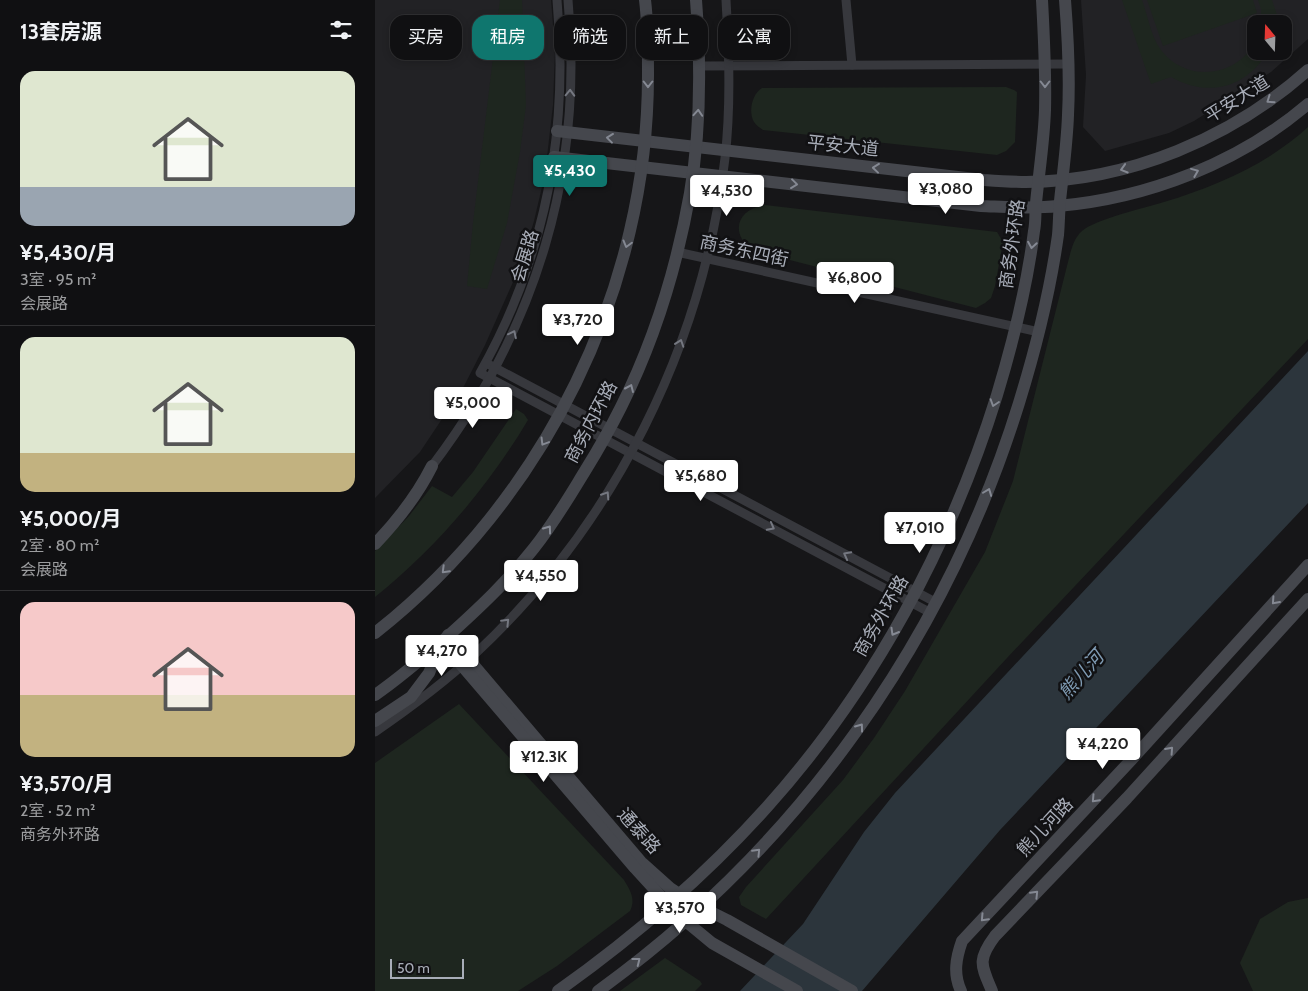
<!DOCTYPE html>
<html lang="zh">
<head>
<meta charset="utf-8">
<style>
	:root { --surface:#101012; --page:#19191b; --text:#f1f3f6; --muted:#9c9d9f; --line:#303032; --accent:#0f766e }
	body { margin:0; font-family:Cabin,"Noto Sans SC",sans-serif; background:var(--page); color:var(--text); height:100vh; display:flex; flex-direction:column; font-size:19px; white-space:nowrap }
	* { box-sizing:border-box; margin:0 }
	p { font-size:16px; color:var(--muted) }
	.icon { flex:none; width:28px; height:28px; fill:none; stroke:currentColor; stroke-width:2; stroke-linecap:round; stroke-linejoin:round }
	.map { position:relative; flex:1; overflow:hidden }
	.side { display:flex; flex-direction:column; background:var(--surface); width:375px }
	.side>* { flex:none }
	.top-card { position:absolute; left:15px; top:15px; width:475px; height:45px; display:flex; gap:10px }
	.needle { width:32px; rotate:341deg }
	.buttons { position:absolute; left:872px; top:15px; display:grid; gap:10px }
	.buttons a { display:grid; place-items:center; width:45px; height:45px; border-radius:10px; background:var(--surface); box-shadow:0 2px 8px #0003,0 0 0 1px var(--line); font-size:25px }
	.scale { position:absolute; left:15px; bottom:12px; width:74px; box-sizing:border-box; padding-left:5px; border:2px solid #a8adb8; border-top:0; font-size:14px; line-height:18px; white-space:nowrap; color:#a8adb8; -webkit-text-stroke:4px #111113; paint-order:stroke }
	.price { position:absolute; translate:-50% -42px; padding:0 11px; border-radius:5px; background:#fff; color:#222; font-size:16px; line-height:32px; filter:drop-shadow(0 1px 2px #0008) }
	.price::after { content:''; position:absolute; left:50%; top:30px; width:15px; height:11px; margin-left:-8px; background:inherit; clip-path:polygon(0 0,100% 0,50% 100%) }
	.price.selected { background:var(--accent); color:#fff }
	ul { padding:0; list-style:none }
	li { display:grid; align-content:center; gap:10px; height:265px; padding:0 20px }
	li+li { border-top:1px solid var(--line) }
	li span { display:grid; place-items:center; height:155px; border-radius:15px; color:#555 }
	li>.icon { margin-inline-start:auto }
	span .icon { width:90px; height:90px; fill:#fffc; stroke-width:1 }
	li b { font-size:21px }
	h2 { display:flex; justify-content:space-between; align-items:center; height:60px; padding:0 20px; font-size:21px }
	.chip { padding:0 18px; border-radius:15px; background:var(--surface); box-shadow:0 2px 8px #0003,0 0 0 1px var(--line); font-size:18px; line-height:45px }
	.chip.selected { background:var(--accent); color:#fff }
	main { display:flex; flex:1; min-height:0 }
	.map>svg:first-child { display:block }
	.built { fill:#222225; fill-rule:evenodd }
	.green { fill:#1e261f }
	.water { fill:#2c353c }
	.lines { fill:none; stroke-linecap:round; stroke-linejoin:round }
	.street { stroke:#37383d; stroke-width:9 }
	.secondary { stroke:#45474d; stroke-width:12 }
	.oneway { stroke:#858993 }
	.oneway2 { stroke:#757881 }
	.labels { text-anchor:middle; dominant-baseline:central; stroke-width:5; stroke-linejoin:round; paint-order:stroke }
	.street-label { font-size:18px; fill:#a8adb8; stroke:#111113 }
	.water-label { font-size:19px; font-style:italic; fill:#7f9bb3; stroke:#111113 }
</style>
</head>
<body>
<main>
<section class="side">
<h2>13套房源<svg class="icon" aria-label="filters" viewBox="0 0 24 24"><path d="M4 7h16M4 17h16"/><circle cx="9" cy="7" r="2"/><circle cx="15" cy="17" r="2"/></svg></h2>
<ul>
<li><span style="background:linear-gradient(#dfe7d0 75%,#9aa5b1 0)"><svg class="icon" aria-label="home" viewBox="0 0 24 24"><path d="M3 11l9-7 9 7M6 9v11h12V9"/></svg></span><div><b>¥5,430/月</b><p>3室 · 95 m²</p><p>会展路</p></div></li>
<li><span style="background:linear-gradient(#dfe7d0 75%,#c2b280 0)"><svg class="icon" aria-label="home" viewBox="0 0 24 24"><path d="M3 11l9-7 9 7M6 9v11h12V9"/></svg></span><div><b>¥5,000/月</b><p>2室 · 80 m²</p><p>会展路</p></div></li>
<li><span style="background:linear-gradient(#f6c9c9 60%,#c2b280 0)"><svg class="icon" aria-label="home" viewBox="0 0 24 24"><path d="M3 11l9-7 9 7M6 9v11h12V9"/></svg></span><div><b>¥3,570/月</b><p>2室 · 52 m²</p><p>商务外环路</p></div></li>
</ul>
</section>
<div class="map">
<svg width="933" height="991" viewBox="0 0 933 991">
	<rect width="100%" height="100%" fill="#161618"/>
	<g class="built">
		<polygon points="0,0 176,0 180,50 178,105 170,174 159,221 146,264 110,345 89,386 45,452 0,498"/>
		<path d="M 706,0 L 933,0 L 933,39 L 896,72 L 819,121 L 794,133 L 730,151 L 708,127 L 711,75 ZM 881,24 L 909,24 L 909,51 L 881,51 Z"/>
	</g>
	<g class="green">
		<polygon points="125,0 147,0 151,105 145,152 132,223 112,289 92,286 98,223"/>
		<path d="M 747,0 L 767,0 C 773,16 776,37 786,50 C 811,84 864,77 881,40 L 881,51 L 893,51 C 872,88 833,98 796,77 L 776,84 Z"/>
		<polygon points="772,0 878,0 882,13 788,46"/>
		<polygon points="883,0 897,0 905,24 886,24 886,9"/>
		<path d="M 631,87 L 639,90 L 642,92 L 640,142 L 631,151 L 622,155 L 388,130 C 385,128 381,125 379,122 C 373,112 377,94 387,88 Z"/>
		<path d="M 933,127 L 933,339 L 632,658 L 391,919 L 366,905 L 364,897 L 371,887 L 468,780 L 499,738 L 530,691 L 610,552 L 638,481 L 693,262 C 696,251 698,239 707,231 C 721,219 769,208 789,202 C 841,186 893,164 933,127 Z"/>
		<path d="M 390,205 L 622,232 L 628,242 L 620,286 L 616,298 L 610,303 L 601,308 L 376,250 C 355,232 362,209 390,205 Z"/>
		<path d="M 141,409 L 149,414 L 153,420 C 113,487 61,548 0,597 L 0,551 L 34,516 L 57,486 L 77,497 L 98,472 Z"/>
		<path d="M 84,704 L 249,880 C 255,890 261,899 255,911 L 182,966 L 143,991 L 0,991 L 0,763 Z"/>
		<polygon points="933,898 933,991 878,991 865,963 885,919 913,902"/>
		<polygon points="290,958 325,981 327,984 320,991 245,991"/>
	</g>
	<polygon class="water" points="933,351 933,503 625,830 487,991 365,991 428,924 489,832 520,793"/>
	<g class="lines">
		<g class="street">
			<path d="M 182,0 C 194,131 170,258 105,373 L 556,613"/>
			<polyline points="471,0 477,65"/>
			<polyline points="324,66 693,64"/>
			<polyline points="302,252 664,332"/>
			<polyline points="111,363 562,603"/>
			<path d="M 57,466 C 161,329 209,172 193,0"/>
			<path d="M 0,732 C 35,708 70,682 101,653 C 239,524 328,346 350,158 C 356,106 354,53 351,0"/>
		</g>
		<g class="secondary">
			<path d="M 182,131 L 609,180 C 623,181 637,182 651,182 C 754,181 857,138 933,70"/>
			<path d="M 179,157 L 606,206 C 632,207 657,209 683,206 C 773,198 864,163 933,104"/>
			<path d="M 0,544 C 23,520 42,496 57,466"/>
			<path d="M 0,633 C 170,499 274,288 273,72 C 273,48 273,24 270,0"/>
			<polyline points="73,635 266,862 295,888 316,902 352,920 477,991"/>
			<polyline points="66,641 260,868 302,914 337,943 422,991"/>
			<path d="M 0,695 C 25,678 49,657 72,637 C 103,609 133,581 159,548 C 179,523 194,497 210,471 C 223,450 235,429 246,407 C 279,341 302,266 315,193 C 326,129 326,64 321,0"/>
			<polyline points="0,721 36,697 54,673 66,644"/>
			<path d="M 183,991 C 259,937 330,876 392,807 C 498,689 575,546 622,395 C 638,342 652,287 659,231 C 661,222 660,212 661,203 C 664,172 669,141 670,110 C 671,73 669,37 667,0"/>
			<path d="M 223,991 C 424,846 571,639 644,403 C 661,348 675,292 683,235 C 684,224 684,212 685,201 C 688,172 692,144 693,115 C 695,77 693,38 690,0"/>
			<path d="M 586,991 C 578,974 581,958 587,941 L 759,757 L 933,565"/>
			<path d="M 617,991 C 606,965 602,960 620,936 L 752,798 L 933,599"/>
		</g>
	</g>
	<defs><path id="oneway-chevron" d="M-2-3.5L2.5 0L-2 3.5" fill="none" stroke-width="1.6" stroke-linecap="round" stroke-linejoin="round" transform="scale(1.25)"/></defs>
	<g class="oneway">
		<use href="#oneway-chevron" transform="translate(273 84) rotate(90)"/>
		<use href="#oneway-chevron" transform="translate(670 84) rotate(90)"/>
		<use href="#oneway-chevron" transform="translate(895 100) rotate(145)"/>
		<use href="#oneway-chevron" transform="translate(323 113) rotate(-86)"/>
		<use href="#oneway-chevron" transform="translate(235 138) rotate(-173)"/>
		<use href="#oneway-chevron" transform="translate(501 168) rotate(-174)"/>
		<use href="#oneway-chevron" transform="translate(749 169) rotate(163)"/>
		<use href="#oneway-chevron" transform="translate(820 172) rotate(-22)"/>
		<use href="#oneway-chevron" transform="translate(419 184) rotate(7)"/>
		<use href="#oneway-chevron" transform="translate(252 244) rotate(105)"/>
		<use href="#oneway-chevron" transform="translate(657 245) rotate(99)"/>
		<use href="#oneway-chevron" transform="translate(255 388) rotate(-66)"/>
		<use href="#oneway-chevron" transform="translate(619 403) rotate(108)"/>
		<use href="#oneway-chevron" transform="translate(169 442) rotate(121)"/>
		<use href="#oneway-chevron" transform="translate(613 492) rotate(-69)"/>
		<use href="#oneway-chevron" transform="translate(173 529) rotate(-54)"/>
		<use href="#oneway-chevron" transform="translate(70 570) rotate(135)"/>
		<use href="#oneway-chevron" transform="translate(900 601) rotate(132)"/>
		<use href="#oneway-chevron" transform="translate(519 632) rotate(120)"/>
		<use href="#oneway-chevron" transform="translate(485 727) rotate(-54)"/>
		<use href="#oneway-chevron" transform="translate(795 750) rotate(-48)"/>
		<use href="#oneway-chevron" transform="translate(720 799) rotate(133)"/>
		<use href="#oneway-chevron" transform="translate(382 852) rotate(-46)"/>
		<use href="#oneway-chevron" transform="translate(660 894) rotate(-46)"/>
		<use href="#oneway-chevron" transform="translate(609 918) rotate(133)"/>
		<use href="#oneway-chevron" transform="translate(262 961) rotate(-38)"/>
	</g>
	<g class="oneway2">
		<use href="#oneway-chevron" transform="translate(195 93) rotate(-88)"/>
		<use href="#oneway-chevron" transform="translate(138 334) rotate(-64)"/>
		<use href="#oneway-chevron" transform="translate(305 343) rotate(-71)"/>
		<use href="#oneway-chevron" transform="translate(231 495) rotate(-57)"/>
		<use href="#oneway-chevron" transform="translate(396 527) rotate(28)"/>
		<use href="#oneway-chevron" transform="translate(472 555) rotate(-152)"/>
		<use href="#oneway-chevron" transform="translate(131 622) rotate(-46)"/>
	</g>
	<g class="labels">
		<g class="street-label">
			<text transform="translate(862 99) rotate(-32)">平安大道</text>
			<text transform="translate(468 146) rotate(6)">平安大道</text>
			<text transform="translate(637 244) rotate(-82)">商务外环路</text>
			<text transform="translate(369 251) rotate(12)">商务东四街</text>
			<text transform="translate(150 256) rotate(-73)">会展路</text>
			<text transform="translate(216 422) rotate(-62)">商务内环路</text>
			<text transform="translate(506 616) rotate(-60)">商务外环路</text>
			<text transform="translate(670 827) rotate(-47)">熊儿河路</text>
			<text transform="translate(264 831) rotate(48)">通泰路</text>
		</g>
		<g class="water-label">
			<text transform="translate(706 675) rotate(-49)">熊儿河</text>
		</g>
	</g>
</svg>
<div class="buttons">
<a><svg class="needle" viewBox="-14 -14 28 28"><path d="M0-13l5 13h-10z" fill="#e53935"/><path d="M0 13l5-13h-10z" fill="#9c9d9f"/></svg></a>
</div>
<div class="scale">50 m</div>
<b class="price selected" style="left:195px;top:197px">¥5,430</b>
<b class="price" style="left:571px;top:215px">¥3,080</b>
<b class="price" style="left:352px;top:217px">¥4,530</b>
<b class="price" style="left:480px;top:304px">¥6,800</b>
<b class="price" style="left:203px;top:346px">¥3,720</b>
<b class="price" style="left:98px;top:429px">¥5,000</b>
<b class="price" style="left:326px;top:502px">¥5,680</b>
<b class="price" style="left:545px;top:554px">¥7,010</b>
<b class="price" style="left:166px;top:602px">¥4,550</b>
<b class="price" style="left:67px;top:677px">¥4,270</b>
<b class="price" style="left:728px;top:770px">¥4,220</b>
<b class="price" style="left:169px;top:783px">¥12.3K</b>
<b class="price" style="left:305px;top:934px">¥3,570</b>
<div class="top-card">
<a class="chip">买房</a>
<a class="chip selected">租房</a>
<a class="chip">筛选</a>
<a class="chip">新上</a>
<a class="chip">公寓</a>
</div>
</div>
</main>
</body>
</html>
